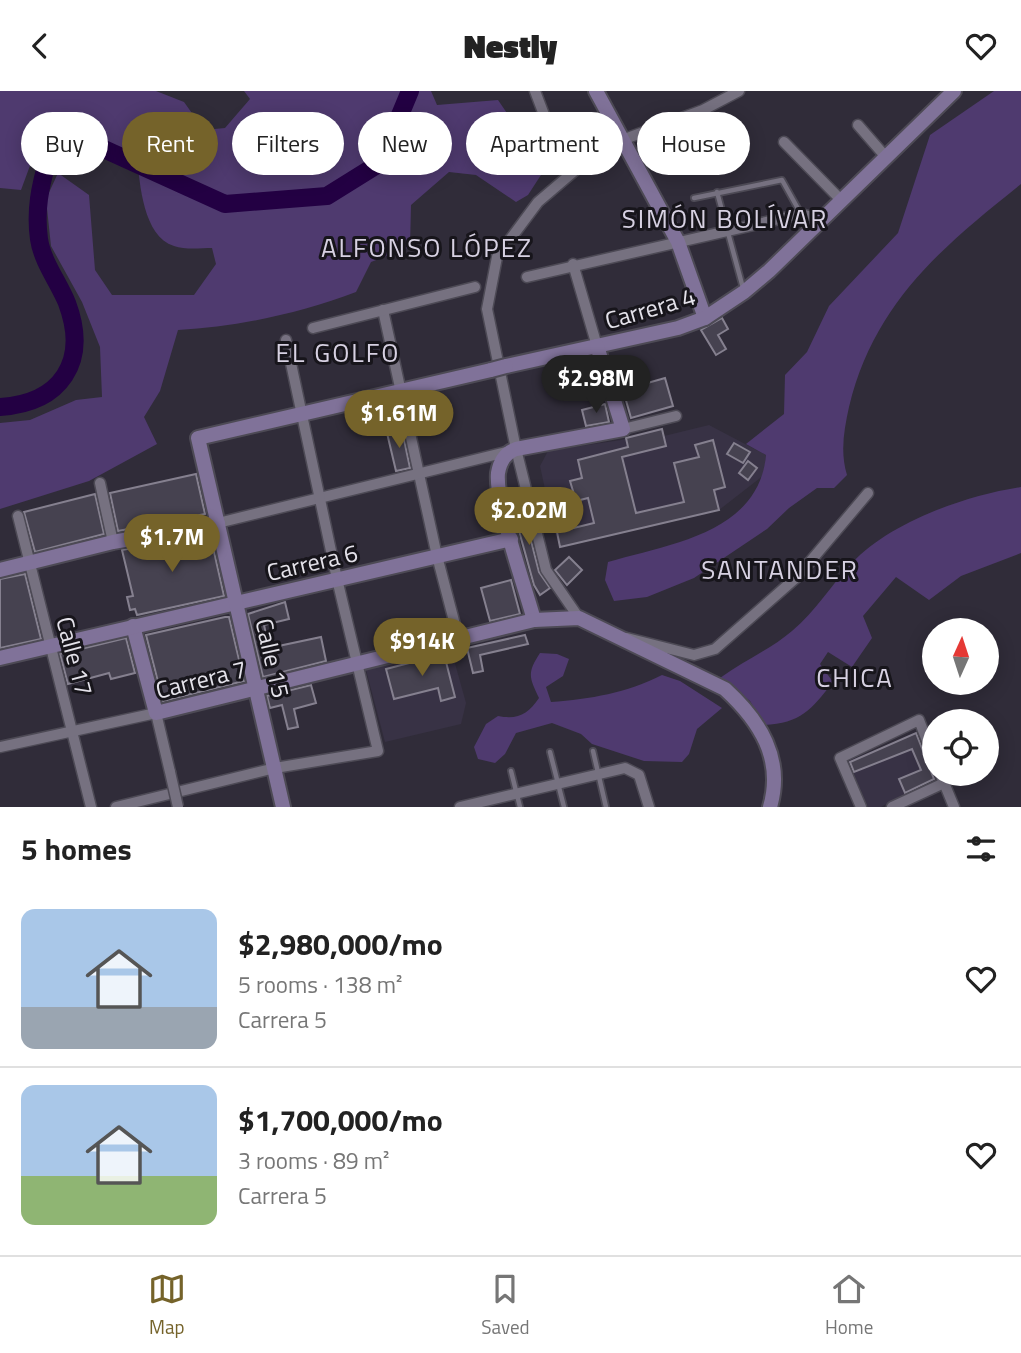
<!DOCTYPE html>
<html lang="en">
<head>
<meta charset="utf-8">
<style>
	:root { --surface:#fff; --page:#f6f6f6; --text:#222; --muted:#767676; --line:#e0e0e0; --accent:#75632a }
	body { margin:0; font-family:"Titillium Web",sans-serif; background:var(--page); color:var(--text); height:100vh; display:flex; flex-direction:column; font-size:26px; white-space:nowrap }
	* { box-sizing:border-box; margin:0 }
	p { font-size:23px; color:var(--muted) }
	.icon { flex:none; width:38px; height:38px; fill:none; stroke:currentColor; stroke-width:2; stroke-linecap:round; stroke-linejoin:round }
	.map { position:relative; height:716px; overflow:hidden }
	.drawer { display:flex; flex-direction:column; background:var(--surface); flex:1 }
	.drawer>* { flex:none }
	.hud { position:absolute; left:21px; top:21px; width:980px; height:63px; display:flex; gap:14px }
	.needle { width:46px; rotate:3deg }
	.buttons { position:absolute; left:922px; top:527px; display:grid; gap:14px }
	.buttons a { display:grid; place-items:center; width:77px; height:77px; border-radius:50%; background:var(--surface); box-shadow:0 4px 18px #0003; font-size:35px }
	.price { position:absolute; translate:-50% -60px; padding:0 16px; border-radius:24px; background:var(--accent); color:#fff; font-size:23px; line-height:46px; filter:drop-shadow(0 2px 4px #0008) }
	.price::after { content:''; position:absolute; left:50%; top:42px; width:21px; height:16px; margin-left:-10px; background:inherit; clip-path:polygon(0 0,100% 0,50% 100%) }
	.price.on { background:#222; color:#fff }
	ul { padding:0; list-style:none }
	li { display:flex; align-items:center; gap:21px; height:175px; padding:0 21px }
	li+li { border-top:2px solid var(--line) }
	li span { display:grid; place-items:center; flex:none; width:196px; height:140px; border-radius:14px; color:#555 }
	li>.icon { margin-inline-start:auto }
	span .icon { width:84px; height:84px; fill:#fffc; stroke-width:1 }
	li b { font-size:30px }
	h2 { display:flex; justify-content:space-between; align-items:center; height:84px; padding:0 21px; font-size:30px }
	.tag { padding:0 24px; border-radius:32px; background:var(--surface); box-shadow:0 4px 18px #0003; font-size:24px; line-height:63px }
	.tag.on { background:var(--accent); color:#fff }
	header { display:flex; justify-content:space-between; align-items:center; height:91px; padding:0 21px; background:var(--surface); font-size:32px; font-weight:800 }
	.dock { display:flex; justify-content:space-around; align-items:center; height:98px; border-top:2px solid var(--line); background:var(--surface); font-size:19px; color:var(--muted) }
	.dock a { display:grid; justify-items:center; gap:4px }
	.dock .on { color:var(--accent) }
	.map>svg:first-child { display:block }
	.built { fill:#383245 }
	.green { fill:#4f3a6f }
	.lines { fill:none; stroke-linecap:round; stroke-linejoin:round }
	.river { stroke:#230043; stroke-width:18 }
	.building { fill:#464250; stroke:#85808f; stroke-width:2 }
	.lane-casing { stroke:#4d4a55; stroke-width:8 }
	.street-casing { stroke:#4d4a55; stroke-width:13 }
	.secondary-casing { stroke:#4d4a55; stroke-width:18 }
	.lane { stroke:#767180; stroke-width:4.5 }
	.street { stroke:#767180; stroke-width:10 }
	.secondary { stroke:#807299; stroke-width:14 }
	.street-bridge-casing { stroke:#4d4a55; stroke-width:13; stroke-linecap:butt }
	.secondary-bridge-casing { stroke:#4d4a55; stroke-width:18; stroke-linecap:butt }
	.street-bridge { stroke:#767180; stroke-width:10 }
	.secondary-bridge { stroke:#807299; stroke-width:14 }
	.labels { text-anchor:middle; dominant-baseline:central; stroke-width:6; stroke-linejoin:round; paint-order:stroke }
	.street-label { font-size:24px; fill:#e4e2ea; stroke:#17151b }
	.neighbourhood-label { font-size:26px; letter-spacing:2px; fill:#d7d1e2; stroke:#17151b }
</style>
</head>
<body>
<header><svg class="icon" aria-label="back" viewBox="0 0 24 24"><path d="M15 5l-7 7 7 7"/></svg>Nestly<svg class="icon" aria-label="heart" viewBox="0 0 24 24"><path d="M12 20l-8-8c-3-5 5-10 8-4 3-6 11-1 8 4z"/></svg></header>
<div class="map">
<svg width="1021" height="716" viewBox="0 0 1021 716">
	<rect width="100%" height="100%" fill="#302c39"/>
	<g class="built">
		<polygon points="709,334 766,364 764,384 719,419 560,456 554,440 540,375 548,360 621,349 662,338 664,345"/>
		<polygon points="451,558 466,612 461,633 385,651 366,579"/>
		<polygon points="917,642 936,687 881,716 868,716 848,670"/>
	</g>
	<g class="green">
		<path d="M 0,0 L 156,0 L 184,11 L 204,39 L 225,37 L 250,8 L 244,0 L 431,0 L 437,14 L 498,9 L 526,50 L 546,60 L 552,67 L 528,104 L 516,111 L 476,84 L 449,81 L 411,114 L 410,156 L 371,171 L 356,201 C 300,222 238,236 178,239 L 160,300 L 144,326 L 157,353 L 89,390 L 0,418 L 0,332 L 30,329 L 76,309 L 102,306 L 100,256 L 82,211 L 51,155 L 46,108 L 58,82 L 89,104 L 95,179 L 112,204 L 194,204 L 216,173 L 212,157 C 201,157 185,159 174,155 C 143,145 140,93 137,67 L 98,48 L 46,60 L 31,72 L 21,99 L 0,97 Z"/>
		<path d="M 994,0 L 1021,0 L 1021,93 C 942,156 874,212 849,316 C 844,339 840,361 847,384 L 834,397 L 817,397 L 789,417 L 767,438 L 694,487 L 647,506 L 614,510 L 605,489 L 608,471 C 670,453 759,442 766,364 L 746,353 L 784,323 L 785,284 L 807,261 L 829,215 L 898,142 L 930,44 Z"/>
		<path d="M 1021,396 L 1021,462 L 961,485 L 929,509 L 896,486 L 863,525 L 872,547 L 852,576 L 828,561 L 820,573 L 833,591 C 811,619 801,632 764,634 L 750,610 L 720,587 C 743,570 771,558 792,540 C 816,520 831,494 852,472 C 890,431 967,404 1021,396 Z"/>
		<path d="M 540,562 L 557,563 L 569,568 L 563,585 L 546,596 L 551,611 C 591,608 626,602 662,584 L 680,590 L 722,617 L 697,638 L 689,663 L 682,671 L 644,670 L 592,653 L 581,643 L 552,632 L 516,642 L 505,663 L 495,672 L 478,668 L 474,656 L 486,633 L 498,625 C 518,629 528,623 539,607 C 529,586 527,582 540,562 Z"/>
	</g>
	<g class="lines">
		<path class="river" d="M 0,316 C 61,312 89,271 67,212 C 59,192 42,170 39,148 C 35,119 40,96 48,68 L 95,54 L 225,113 L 327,105 L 380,72 L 410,0"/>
	</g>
	<g class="building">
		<polygon points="722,227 728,238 718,244 726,258 716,264 701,239"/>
		<polygon points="665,287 673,315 631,327 623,299"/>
		<polygon points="605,313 609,331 586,335 582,319"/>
		<polygon points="662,338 666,355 622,366 636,422 684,411 674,372 699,366 695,354 713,349 725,396 714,399 719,419 560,456 557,441 594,432 588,407 576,410 570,390 582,387 578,369 628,356 626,347"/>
		<polygon points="402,339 410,377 396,380 387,342"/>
		<polygon points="734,352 750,361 743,372 727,363"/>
		<polygon points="748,370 757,377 748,389 739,382"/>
		<polygon points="196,383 205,423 118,440 110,402"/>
		<polygon points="95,403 104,443 35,461 24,421"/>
		<polygon points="520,406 539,481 550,497 540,504 534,494 511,411"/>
		<polygon points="210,443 224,505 137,524 135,518 130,519 127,506 133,505 122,459"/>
		<polygon points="569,466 582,479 567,494 555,479"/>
		<polygon points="25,483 41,548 0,557 0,488"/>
		<polygon points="511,489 520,523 490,530 481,497"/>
		<polygon points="285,511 289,528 264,534 269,557 321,546 326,570 263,586 248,523"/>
		<polygon points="225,526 229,526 244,590 163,610 146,544"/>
		<polygon points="525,544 528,553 480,564 483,580 473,582 467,557"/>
		<polygon points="126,547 135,582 111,588 109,582 68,593 60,563"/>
		<polygon points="444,563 455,606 441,610 438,597 394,608 386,578"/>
		<polygon points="311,594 316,612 294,618 298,636 288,638 282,614 270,617 267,605"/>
		<polygon points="916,642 934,688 905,702 899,688 921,679 912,658 854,681 850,671"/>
	</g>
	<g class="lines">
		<g class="lane-casing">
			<g id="lane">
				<polyline points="717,101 743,197"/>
				<polyline points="694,107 782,89 801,123"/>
				<polyline points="593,660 606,716"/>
				<polyline points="550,661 564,716"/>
				<polyline points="511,680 520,716"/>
			</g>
		</g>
		<g class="street-casing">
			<g id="street">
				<polyline points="535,0 549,37"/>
				<polyline points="858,34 885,65"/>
				<polyline points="784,51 841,109"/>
				<polyline points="573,173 597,255"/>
				<polyline points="527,186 801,123 819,128"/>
				<polyline points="383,219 437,465 459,549"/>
				<polyline points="313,237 475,196"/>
				<polyline points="623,338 676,325"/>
				<polyline points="100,392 113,451"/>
				<polyline points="18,425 91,716"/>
				<polyline points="218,432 510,360"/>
				<polyline points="579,527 546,479 516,358 487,218 497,166 538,111 579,76 622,49 703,19 739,0"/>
				<polyline points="627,547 694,564 715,558 798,485 868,402"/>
				<polyline points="0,656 156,622 170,681"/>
				<polyline points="940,682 954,716"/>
				<polyline points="116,716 275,677 378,660 337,488 286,249"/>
				<polyline points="460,716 625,677 639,684 649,716"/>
				<polyline points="861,716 840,667 919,629 934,668"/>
				<polyline points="892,716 944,692"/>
			</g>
		</g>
		<g class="secondary-casing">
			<g id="secondary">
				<polyline points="596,0 678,151 705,227"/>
				<polyline points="506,275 678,237 705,227 744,201 769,180 954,0"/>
				<polyline points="0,479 113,451 218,432"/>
				<path d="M 534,529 C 525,496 495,411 498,382 C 500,370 505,362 516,358 L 623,338 L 597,255"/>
				<path d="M 133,535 L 156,622 L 534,529 L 579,527 L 725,598 C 760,630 784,668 770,716"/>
				<polyline points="0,567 511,448"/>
				<polyline points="283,716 198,347 491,279"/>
			</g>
		</g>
		<use href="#lane" class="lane"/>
		<use href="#street" class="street"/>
		<use href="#secondary" class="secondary"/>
		<g class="street-bridge-casing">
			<polyline id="street-bridge" points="170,681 178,716"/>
		</g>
		<g class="secondary-bridge-casing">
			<polyline id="secondary-bridge" points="491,279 506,275"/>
		</g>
		<use href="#street-bridge" class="street-bridge"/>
		<use href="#secondary-bridge" class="secondary-bridge"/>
	</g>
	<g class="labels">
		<g class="street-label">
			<text transform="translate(650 217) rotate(-16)">Carrera 4</text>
			<text transform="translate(312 471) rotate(-13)">Carrera 6</text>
			<text transform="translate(75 565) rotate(75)">Calle 17</text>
			<text transform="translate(273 567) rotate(77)">Calle 15</text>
			<text transform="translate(201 588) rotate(-14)">Carrera 7</text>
		</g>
		<g class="neighbourhood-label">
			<text x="725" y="127">SIMÓN BOLÍVAR</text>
			<text x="427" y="156">ALFONSO LÓPEZ</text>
			<text x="338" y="261">EL GOLFO</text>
			<text x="780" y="478">SANTANDER</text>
			<text x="855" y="586">CHICA</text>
		</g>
	</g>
</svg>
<div class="buttons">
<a><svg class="needle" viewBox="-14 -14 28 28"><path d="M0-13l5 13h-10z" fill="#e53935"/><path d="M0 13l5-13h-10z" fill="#767676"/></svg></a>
<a><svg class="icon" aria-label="locate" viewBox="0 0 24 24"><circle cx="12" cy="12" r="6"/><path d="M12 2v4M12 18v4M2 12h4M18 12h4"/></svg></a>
</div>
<b class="price on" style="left:596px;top:324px">$2.98M</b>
<b class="price" style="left:399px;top:359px">$1.61M</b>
<b class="price" style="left:529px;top:456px">$2.02M</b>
<b class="price" style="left:172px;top:483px">$1.7M</b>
<b class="price" style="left:422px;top:587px">$914K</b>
<div class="hud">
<a class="tag">Buy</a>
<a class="tag on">Rent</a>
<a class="tag">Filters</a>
<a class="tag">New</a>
<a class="tag">Apartment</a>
<a class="tag">House</a>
</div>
</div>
<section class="drawer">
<h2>5 homes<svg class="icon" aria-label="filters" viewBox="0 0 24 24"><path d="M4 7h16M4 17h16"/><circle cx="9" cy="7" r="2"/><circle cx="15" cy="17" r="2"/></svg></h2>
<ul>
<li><span style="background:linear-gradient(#a9c7e8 70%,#9aa5b1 0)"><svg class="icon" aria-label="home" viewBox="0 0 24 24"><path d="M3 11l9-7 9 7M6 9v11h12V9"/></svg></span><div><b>$2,980,000/mo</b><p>5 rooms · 138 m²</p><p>Carrera 5</p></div><svg class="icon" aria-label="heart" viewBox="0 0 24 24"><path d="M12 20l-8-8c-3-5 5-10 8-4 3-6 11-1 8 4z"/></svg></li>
<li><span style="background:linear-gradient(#a9c7e8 65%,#8fb573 0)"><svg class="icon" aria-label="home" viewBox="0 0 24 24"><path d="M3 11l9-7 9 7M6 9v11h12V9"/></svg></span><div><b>$1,700,000/mo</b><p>3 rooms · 89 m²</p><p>Carrera 5</p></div><svg class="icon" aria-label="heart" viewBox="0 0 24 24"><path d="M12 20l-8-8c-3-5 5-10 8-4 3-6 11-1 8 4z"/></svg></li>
</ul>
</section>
<nav class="dock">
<a class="on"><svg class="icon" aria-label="map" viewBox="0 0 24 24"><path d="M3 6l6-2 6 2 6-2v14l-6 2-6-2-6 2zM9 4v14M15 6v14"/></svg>Map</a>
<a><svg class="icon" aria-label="saved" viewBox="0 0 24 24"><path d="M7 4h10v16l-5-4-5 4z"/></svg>Saved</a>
<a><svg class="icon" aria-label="home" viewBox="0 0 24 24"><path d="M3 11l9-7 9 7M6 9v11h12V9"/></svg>Home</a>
</nav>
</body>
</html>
